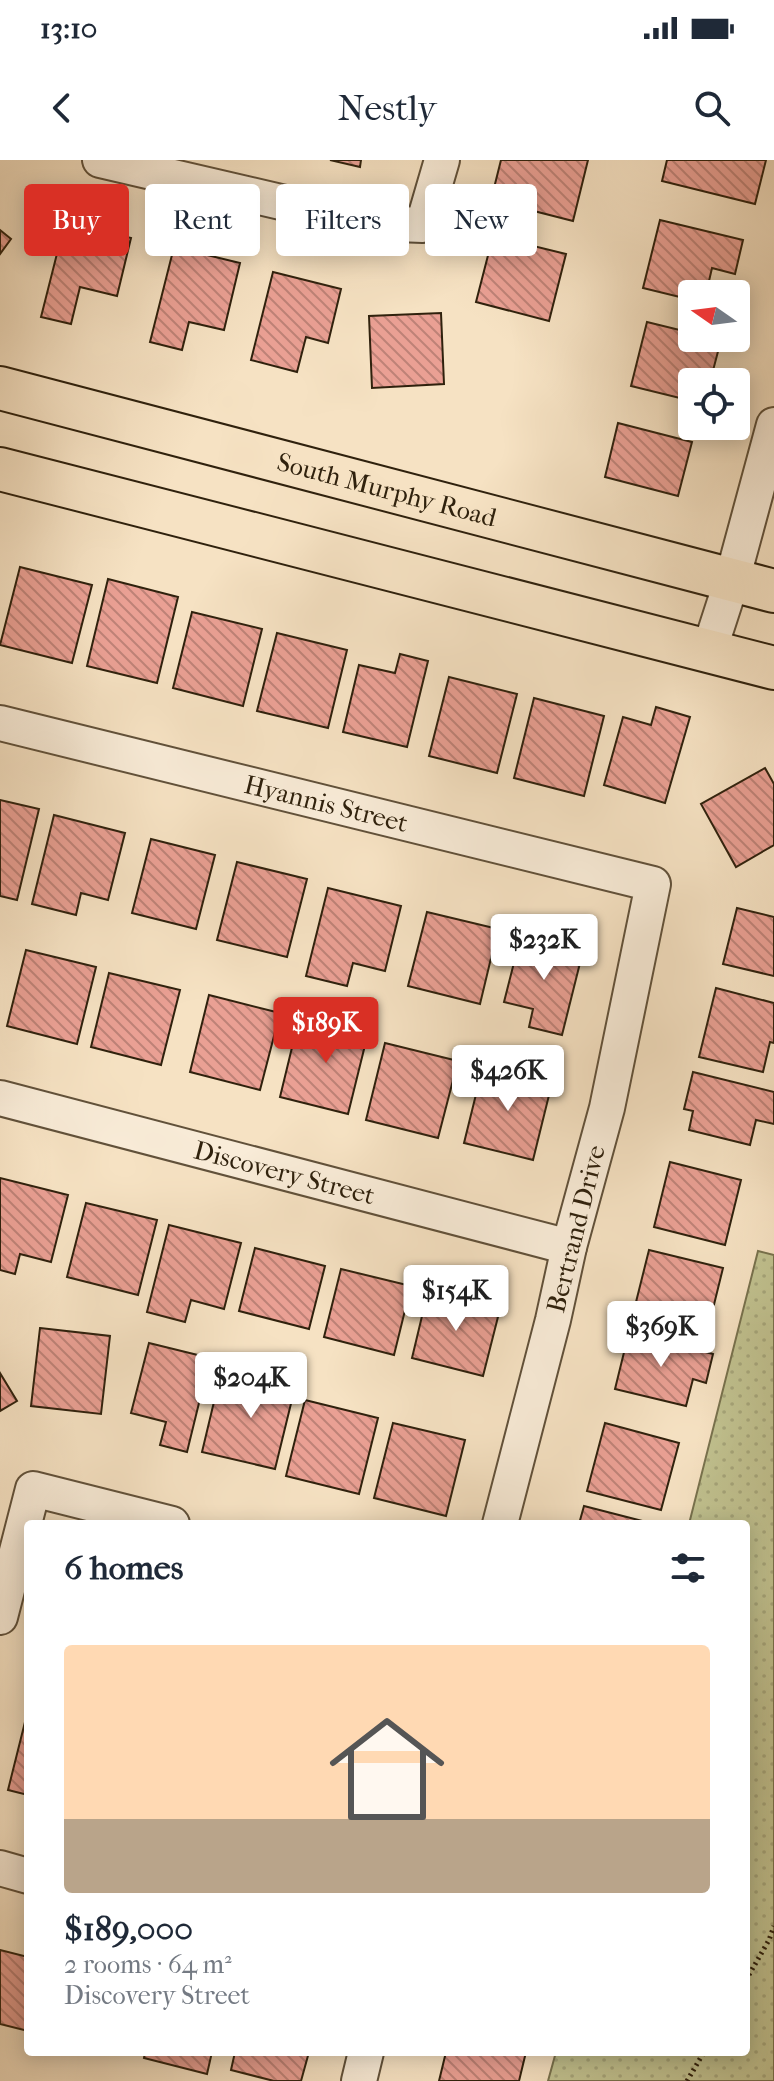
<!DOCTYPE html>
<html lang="en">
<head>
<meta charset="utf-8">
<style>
	:root { --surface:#fff; --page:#f2f2f3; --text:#1f2937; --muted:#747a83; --accent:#d93025 }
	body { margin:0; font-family:"IM FELL French Canon",serif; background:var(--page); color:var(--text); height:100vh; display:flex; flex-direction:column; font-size:30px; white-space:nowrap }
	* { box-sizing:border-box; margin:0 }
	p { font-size:26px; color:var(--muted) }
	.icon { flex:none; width:44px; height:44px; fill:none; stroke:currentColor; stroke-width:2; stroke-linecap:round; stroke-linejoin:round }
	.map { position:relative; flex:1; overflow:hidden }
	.details { position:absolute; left:24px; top:1360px; width:726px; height:536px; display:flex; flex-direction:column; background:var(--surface); border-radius:8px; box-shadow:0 4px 20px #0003 }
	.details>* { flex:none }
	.hud { position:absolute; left:24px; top:24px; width:726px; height:72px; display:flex; gap:16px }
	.needle { width:52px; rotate:284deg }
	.fabs { position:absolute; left:678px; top:120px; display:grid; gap:16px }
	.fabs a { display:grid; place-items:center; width:72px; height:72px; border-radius:8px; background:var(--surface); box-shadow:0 4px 20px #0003; font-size:40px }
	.price { position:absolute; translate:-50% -68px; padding:0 18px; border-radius:8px; background:#fff; color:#222; font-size:26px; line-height:52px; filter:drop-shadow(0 2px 4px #0008) }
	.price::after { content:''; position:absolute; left:50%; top:48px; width:24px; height:18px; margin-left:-12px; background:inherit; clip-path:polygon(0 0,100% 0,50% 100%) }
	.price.selected { background:var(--accent); color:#fff }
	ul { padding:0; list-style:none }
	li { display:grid; align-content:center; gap:16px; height:424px; padding:0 40px }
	li span { display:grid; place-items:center; height:248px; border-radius:8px; color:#555 }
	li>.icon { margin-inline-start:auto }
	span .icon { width:144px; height:144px; fill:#fffc; stroke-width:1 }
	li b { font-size:34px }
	h2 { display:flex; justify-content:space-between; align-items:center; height:96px; padding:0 40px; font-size:34px }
	.tag { padding:0 28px; border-radius:8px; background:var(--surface); box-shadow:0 4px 20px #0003; font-size:28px; line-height:72px }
	.tag.selected { background:var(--accent); color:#fff }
	.status { display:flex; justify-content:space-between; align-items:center; height:56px; padding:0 40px; background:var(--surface); direction:ltr }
	.status svg { height:22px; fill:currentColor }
	header { display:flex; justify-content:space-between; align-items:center; height:104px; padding:0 40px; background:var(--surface); font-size:36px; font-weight:600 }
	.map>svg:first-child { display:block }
	.park { fill:url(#park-dots); stroke:#78724e; stroke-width:2 }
	.building { fill:url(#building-back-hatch); stroke:#2f210d; stroke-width:2 }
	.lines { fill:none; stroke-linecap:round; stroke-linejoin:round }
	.minor-casing { stroke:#61513a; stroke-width:38 }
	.major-casing { stroke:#2f210d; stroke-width:46 }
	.path { stroke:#2f210d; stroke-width:5; stroke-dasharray:2 4; stroke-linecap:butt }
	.minor { stroke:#f9ecd8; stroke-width:34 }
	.major { stroke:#f6e2c3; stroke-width:42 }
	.labels { text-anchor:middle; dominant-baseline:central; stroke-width:6; stroke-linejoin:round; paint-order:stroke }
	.street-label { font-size:26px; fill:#2f210d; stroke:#f9ecd8 }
</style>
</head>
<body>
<div class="status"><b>13:10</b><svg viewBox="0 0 49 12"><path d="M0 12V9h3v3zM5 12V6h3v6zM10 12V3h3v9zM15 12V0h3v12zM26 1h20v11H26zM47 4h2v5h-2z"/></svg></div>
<header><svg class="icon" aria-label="back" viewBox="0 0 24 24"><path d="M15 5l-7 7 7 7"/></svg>Nestly<svg class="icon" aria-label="search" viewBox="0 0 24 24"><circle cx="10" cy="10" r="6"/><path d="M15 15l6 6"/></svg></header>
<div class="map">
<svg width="774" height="1921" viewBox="0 0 774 1921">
	<defs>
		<pattern id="park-dots" width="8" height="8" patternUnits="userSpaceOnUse" patternTransform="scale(2)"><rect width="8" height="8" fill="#c1c290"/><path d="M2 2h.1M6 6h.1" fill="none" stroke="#a6a67b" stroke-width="1.8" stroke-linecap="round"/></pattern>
		<pattern id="building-back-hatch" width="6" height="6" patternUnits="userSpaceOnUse" patternTransform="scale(2)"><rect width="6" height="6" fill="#eaa094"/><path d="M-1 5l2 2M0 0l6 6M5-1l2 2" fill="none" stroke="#be8277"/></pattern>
	</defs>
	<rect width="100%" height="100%" fill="#f6e2c3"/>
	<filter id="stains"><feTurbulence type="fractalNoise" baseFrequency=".0025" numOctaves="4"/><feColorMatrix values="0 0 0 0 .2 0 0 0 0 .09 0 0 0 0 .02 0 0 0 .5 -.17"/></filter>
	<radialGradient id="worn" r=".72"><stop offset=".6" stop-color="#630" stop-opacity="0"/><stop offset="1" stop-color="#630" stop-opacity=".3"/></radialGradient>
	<polygon class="park" points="758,1091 774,1095 774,1921 548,1921 556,1892 746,1892 746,1364 689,1364"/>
	<g class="building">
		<polygon points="330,0 361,0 360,7"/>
		<polygon points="501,0 588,0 573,61 491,40"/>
		<polygon points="667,0 766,0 755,44 662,21"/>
		<polygon points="660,60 743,80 735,114 712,108 706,134 692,134 692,140 643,128"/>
		<polygon points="65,62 131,78 117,136 80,127 71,164 41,157"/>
		<polygon points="0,70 11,79 0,94"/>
		<polygon points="493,76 566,94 549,161 476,142"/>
		<polygon points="174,87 240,103 224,170 189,162 182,190 150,182"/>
		<polygon points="273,112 341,129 328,183 306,177 297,212 251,200"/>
		<polygon points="441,153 444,224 372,228 369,156"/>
		<polygon points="647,162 692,173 692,178 712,178 721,180 710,222 692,222 692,241 631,226"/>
		<polygon points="618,263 692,282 678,336 605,317"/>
		<polygon points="20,407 92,425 72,503 0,485"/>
		<polygon points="108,419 178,437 157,523 87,506"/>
		<polygon points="192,452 262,469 243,546 173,528"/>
		<polygon points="277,473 347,490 328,568 257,551"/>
		<polygon points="400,494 428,501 407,587 343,572 359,505 395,513"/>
		<polygon points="449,517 517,534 497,613 429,596"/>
		<polygon points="534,538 604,556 584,636 514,618"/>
		<polygon points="656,547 690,557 665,643 604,625 623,557 651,565"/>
		<polygon points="765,608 774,624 774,685 736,707 701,644"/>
		<polygon points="0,640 39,649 17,740 0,736"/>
		<polygon points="54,655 125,673 108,740 81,733 76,755 32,744"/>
		<polygon points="151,679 215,695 196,769 132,753"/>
		<polygon points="237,702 307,719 287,797 217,780"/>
		<polygon points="328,728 401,746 385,811 353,803 347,826 306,816"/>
		<polygon points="737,748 774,757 774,816 723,804"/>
		<polygon points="427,752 498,769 480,844 408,826"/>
		<polygon points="521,775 583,791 562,875 529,867 533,849 504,842"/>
		<polygon points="26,790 96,807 77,884 7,866"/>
		<polygon points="109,813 180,830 161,905 91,887"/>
		<polygon points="716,828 774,843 774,883 770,882 763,912 699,897"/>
		<polygon points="209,835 280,853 260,930 190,912"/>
		<polygon points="328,855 370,865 348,954 280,937 296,871 322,877"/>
		<polygon points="385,883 458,901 438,978 366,960"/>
		<polygon points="483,906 552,923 533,1000 464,983"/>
		<polygon points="693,912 774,932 774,964 756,960 750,985 689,970 693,951 684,949"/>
		<polygon points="670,1002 741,1020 725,1085 654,1067"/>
		<polygon points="0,1018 68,1035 51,1102 20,1094 15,1114 0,1110"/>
		<polygon points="86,1043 157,1060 138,1135 67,1117"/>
		<polygon points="169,1065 241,1083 224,1149 191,1140 185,1162 147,1152"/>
		<polygon points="255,1088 325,1106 309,1169 239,1151"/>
		<polygon points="649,1090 723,1108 706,1177 632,1158"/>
		<polygon points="341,1109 411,1126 394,1195 324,1177"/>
		<polygon points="428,1131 500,1149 483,1216 412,1198"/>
		<polygon points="40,1168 110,1176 101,1254 31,1246"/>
		<polygon points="629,1172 713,1194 706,1223 693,1219 686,1246 615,1229"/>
		<polygon points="149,1183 210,1198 187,1292 160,1285 166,1262 131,1253"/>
		<polygon points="256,1210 297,1219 275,1309 202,1292 218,1225 250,1233"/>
		<polygon points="0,1213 17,1241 0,1251"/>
		<polygon points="305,1240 378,1258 359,1334 286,1316"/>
		<polygon points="393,1263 465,1280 446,1356 374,1338"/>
		<polygon points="605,1263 679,1283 661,1350 587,1331"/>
		<polygon points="584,1346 654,1364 579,1364"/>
		<polygon points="28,1550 28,1635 8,1630"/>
		<polygon points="0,1790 28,1797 28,1871 0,1864"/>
		<polygon points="145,1892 212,1892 207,1914 144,1898"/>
		<polygon points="235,1892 309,1892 301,1921 274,1921 231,1910"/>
		<polygon points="446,1892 526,1892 519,1921 439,1921"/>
	</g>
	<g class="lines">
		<g class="minor-casing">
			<g id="minor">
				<polyline points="100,0 371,63 423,65 442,0"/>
				<polyline points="709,491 732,420 774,265"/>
				<path id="s1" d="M 0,563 L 653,724 L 607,948 L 569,1087 L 553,1160 L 500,1364"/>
				<path id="s2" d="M 0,938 L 569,1087"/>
				<polyline points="0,1457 33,1329 172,1364"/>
				<polyline points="0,1708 28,1716"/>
				<polyline points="359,1921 366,1892"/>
			</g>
		</g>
		<g class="major-casing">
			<g id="major">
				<path id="s3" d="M 0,228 L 774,431"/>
				<polyline points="0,309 774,508"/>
			</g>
		</g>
		<g class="path">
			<polyline points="746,1820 769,1780 774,1766"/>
			<polyline points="687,1921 704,1892"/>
		</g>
		<use href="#minor" class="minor"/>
		<use href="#major" class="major"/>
	</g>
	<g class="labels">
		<g class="street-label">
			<text stroke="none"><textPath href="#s3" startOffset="400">South Murphy Road</textPath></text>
			<text stroke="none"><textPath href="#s1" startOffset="336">Hyannis Street</textPath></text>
			<text stroke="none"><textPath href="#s2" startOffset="294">Discovery Street</textPath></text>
			<text transform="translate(576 1069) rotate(-76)">Bertrand Drive</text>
		</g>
	</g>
	<rect width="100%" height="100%" filter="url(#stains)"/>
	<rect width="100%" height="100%" fill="url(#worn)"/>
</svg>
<div class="fabs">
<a><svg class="needle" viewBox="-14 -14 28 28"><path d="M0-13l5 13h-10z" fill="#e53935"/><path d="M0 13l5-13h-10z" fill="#747a83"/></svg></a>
<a><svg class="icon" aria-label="locate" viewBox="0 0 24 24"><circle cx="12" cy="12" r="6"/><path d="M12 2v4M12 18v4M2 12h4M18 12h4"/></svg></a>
</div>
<b class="price" style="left:544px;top:822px">$232K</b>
<b class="price selected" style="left:326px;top:905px">$189K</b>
<b class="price" style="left:508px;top:953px">$426K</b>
<b class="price" style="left:456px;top:1173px">$154K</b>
<b class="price" style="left:661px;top:1209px">$369K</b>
<b class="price" style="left:251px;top:1260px">$204K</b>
<div class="hud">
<a class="tag selected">Buy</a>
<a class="tag">Rent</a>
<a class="tag">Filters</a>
<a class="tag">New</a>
</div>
<section class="details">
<h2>6 homes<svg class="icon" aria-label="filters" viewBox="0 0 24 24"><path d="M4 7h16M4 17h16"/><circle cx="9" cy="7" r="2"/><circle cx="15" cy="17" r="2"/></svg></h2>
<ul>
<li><span style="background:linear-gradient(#ffd9b3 70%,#b9a48a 0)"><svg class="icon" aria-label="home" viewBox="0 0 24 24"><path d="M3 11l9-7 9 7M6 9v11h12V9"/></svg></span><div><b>$189,000</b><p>2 rooms · 64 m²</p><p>Discovery Street</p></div></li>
</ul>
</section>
</div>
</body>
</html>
